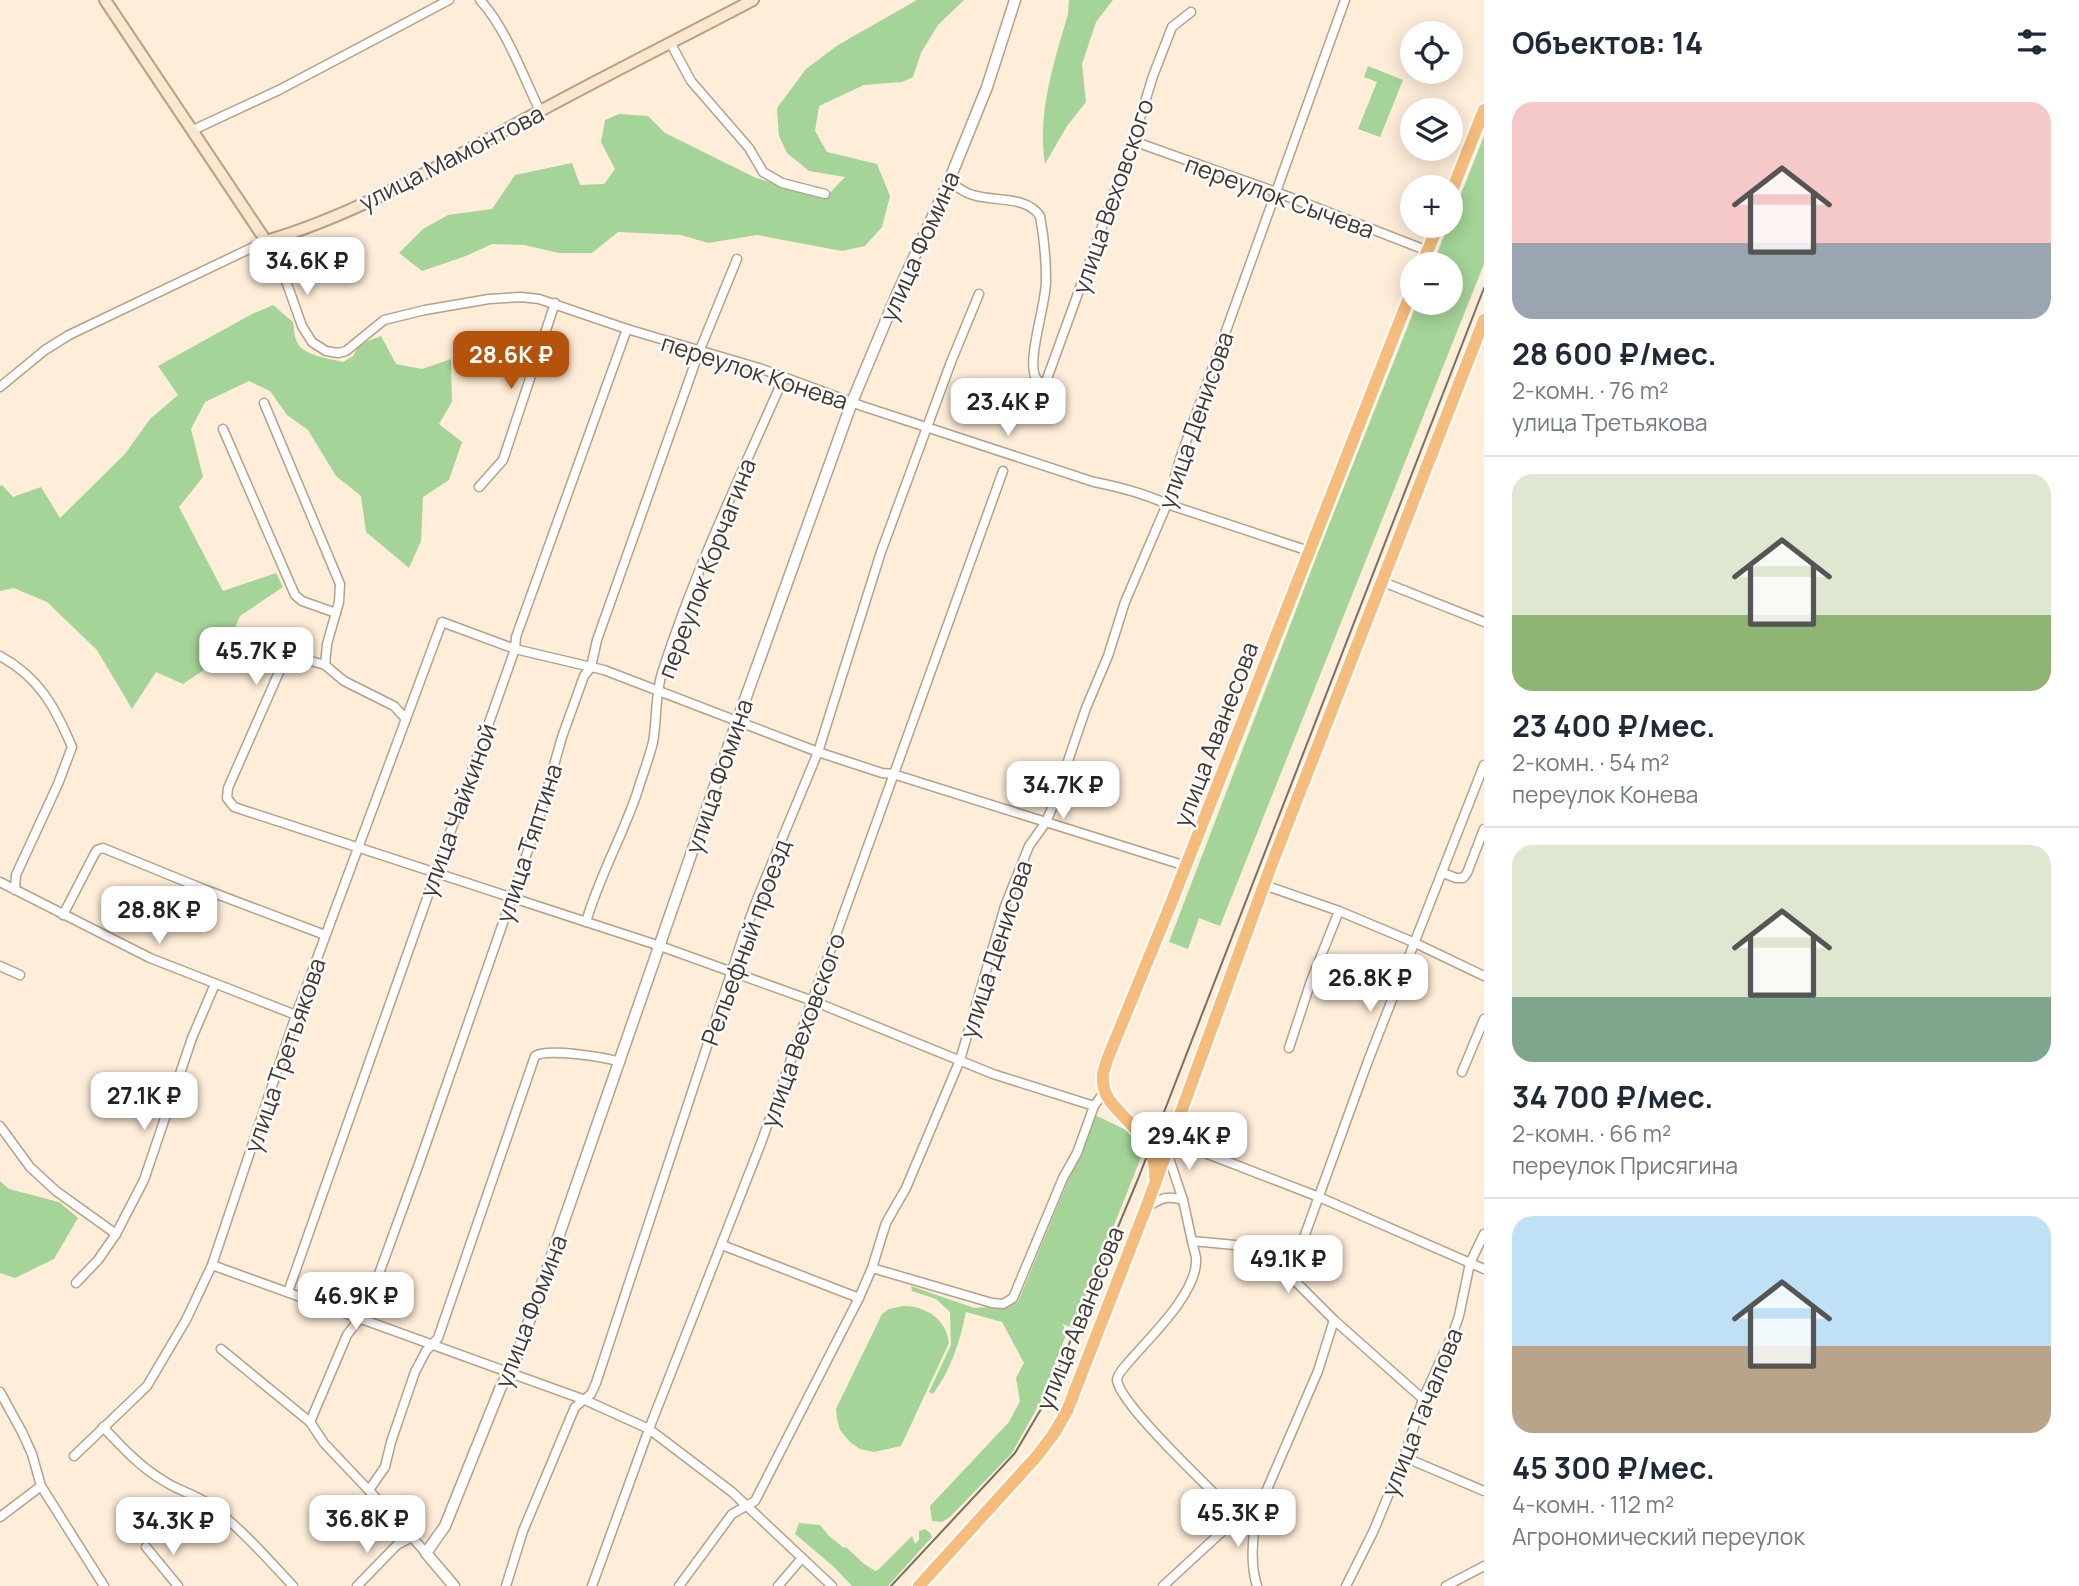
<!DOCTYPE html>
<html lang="ru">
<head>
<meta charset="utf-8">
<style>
	:root { --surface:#fff; --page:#f6f6f7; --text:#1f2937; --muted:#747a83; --line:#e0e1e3; --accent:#b45309 }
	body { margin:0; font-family:Manrope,sans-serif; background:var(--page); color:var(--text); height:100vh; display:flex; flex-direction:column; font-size:26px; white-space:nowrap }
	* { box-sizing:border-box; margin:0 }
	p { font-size:23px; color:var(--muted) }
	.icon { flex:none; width:38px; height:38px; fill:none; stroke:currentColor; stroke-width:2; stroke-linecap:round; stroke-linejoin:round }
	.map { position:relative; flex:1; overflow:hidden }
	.details { display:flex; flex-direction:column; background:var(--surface); width:595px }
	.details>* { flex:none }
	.fabs { position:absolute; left:1400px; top:21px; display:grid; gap:14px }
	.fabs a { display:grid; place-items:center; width:63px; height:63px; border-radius:50%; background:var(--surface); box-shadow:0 4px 18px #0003; font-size:35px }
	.price { position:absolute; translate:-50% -60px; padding:0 16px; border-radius:14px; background:#fff; color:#222; font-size:23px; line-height:46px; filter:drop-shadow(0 2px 4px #0008) }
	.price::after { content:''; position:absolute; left:50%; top:42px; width:21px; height:16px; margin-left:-10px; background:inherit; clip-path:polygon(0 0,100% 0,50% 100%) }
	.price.active { background:var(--accent); color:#fff }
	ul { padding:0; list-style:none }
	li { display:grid; align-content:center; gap:14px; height:371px; padding:0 28px }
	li+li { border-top:2px solid var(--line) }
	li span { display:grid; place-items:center; height:217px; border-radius:21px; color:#555 }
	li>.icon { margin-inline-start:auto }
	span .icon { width:126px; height:126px; fill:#fffc; stroke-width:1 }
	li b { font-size:30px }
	h2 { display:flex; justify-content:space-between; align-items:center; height:84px; padding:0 28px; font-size:30px }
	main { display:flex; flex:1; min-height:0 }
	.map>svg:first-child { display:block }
	.green { fill:#a4d497 }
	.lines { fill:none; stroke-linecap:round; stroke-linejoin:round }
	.minor-casing { stroke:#b5a188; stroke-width:11 }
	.tertiary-casing { stroke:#b5a188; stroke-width:13 }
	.secondary-casing { stroke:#b5a188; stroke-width:14 }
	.trunk-casing { stroke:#fff; stroke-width:16 }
	.minor { stroke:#fff; stroke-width:8 }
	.tertiary { stroke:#fff; stroke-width:10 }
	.secondary { stroke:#fce6ce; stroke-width:10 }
	.trunk { stroke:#f6bc7b; stroke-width:12 }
	.tram { stroke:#7a6f62; stroke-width:2 }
	.labels { text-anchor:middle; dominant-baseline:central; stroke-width:5; stroke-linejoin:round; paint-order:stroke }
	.street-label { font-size:24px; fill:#40382e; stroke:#fdfdfd }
</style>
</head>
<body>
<main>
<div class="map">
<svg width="1484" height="1586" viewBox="0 0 1484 1586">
	<rect width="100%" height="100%" fill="#feedd8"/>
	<g class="green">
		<polygon points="917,0 964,0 938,25 921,53 913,77 902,82 864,85 819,106 815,131 827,152 877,164 890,196 882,227 865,246 842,251 757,235 708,243 681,235 618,232 592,253 559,253 524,245 492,244 466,256 422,271 399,253 423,229 448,215 492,209 515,175 572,163 580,185 604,184 615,169 601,142 605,120 619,114 648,116 665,133 756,178 825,198 845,177 809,171 787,153 779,136 777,108 806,69 838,45"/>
		<path d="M 1069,0 L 1113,0 L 1096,22 L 1082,64 L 1086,102 L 1067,126 L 1045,164 C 1037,112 1054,63 1068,14 Z"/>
		<polygon points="1368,66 1403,80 1380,137 1358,129 1377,82 1364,77"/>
		<polygon points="1484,136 1484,264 1220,926 1199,918 1188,949 1169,942 1317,555 1417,303 1451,303 1451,264 1433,264 1448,226 1451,226 1451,219"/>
		<path d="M 273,305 L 293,322 C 294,328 294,334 296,340 C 302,356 328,358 343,362 L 353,356 L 360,344 L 381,336 L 396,364 L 422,369 L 451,359 L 452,402 L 439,424 L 462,442 L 449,480 L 423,497 L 421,541 L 409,568 L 366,532 L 361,496 L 336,476 L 308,430 L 287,415 L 270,391 L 249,381 L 205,402 L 191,429 L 203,477 L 179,507 L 223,591 L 276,573 L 283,587 L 240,616 L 223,657 L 183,684 L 156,672 L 132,709 L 97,650 L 47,602 L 14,588 L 0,591 L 0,486 L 2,485 L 13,497 L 41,487 L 60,518 L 125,454 L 150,419 L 178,395 L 158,366 L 252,314 Z"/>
		<path d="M 1095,1115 L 1128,1131 L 1143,1151 L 1138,1165 L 1073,1328 L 1063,1324 L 1066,1335 L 1041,1401 L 1012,1453 L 950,1517 L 942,1522 L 932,1521 L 930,1506 L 1009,1422 L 1020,1401 L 1016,1378 L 1024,1363 L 1002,1322 L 966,1312 C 960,1341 951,1370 933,1394 L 929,1392 L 951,1345 L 950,1312 L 936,1299 L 912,1291 L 911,1286 L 974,1308 L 1004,1306 L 1018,1302 Z"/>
		<polygon points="0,1181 9,1189 59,1202 78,1218 54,1259 15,1278 0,1273"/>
		<path d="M 903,1306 C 926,1306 946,1319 949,1343 L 901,1446 L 874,1452 L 860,1449 L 850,1442 L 840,1430 L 837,1419 L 836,1409 L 882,1314 L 889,1309 Z"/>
		<polygon points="799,1523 820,1525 829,1536 844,1548 846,1547 863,1563 875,1571 879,1569 912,1536 915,1544 919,1540 919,1531 925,1529 930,1533 932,1537 888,1586 852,1586 834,1567 795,1534"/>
	</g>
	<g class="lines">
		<g class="minor-casing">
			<g id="minor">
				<path d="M 480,0 C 506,28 523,76 540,111"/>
				<polyline points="671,44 691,81 749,148 763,172 782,183 825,194"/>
				<polyline points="193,130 279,90 449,0"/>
				<polyline points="1133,141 1276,192 1428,251"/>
				<path d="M 949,181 C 956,186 964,193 973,195 C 995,202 1025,195 1040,216 C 1044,237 1046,260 1046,281 C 1046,305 1026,361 1036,378 C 1038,382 1041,384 1044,387 L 1093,252 L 1133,141 L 1153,76 L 1172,27 L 1191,12"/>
				<path d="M 0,387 L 45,350 L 69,335 L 266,241 L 280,264 L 302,326 L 312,342 L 326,351 L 338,353 L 346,351 L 384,320 L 425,310 L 489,299 L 521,297 L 539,299 L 627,329 L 759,368 L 862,406 L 1094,482 C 1120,487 1143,493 1167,504 L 1309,551"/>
				<polyline points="264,403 340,584 339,602 327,644 325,665"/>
				<polyline points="223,429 295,595 302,601 336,613"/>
				<polyline points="479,487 503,460 555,303"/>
				<polyline points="1383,582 1484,622"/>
				<path d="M 0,656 C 39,677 55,707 72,747 L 58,784 L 16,875 L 15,890"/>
				<polyline points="406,719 394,706 344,681 325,665 287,654 228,788 227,798 234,807 660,946 813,1001 993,1074 1094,1106"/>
				<polyline points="1443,873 1456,878 1463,878 1467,873 1484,829"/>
				<polyline points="0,882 150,958 296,1015"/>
				<polyline points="1264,885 1339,911 1413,942 1484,976"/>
				<polyline points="63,915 94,855 97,850 103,848 206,890 325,935"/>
				<path d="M 586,922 C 599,877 622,837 637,793 C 642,776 649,759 653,742 C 657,720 655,695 662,673 C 694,572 741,475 784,377"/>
				<polyline points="0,966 20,975"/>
				<polyline points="1289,1048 1311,981 1339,911"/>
				<polyline points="1462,1072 1484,1019"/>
				<path d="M 1135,1124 C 1152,1134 1170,1136 1187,1146 L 1319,1197 L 1484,1269"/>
				<polyline points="0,1126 30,1167 56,1191 116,1234"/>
				<polyline points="1167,1152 1183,1200 1192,1241 1235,1245 1265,1256 1290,1276 1334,1320 1423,1399"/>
				<path d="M 1147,1207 C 1162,1198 1166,1195 1183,1200"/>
				<path d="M 1192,1241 C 1193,1248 1197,1256 1196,1262 C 1195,1305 1116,1366 1117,1380 C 1120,1405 1212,1490 1233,1512"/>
				<polyline points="722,1245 859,1298"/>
				<polyline points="212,1265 585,1400 649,1429 732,1492 832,1586"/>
				<polyline points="872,1268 992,1303 1003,1304 1013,1298 1063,1178 1077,1153 1094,1106 1105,1091"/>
				<polyline points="1290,1276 1368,1061 1484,765"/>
				<polyline points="76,1283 98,1260 116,1234 144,1180 192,1038 215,984"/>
				<polyline points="288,1292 515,649 516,637 627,329"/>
				<polyline points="221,1349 310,1422 324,1443 396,1519 426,1553"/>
				<polyline points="0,1392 22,1432 32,1454 41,1486 104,1586"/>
				<polyline points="310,1422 347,1335 360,1318 376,1282 420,1161 512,897 539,818 562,737 584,676 591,667 597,640 699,352 737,259"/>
				<path d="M 103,1427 C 122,1447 140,1467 164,1481 C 177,1490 194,1494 207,1503 C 240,1527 266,1557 293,1586"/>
				<polyline points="74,1456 147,1386 186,1320 212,1265 296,1015 442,622 515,649 604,670 818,752 882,773 893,774 1186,866"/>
				<polyline points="1404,1457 1484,1491"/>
				<path d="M 369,1490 L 385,1467 L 391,1442 L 415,1372 L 426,1351 L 438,1338 L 535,1056 C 547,1048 605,1057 620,1062"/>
				<path d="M 1256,1508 C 1254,1534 1249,1561 1257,1586"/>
				<polyline points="0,1517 41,1486"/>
				<polyline points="146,1547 178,1586"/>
				<polyline points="357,1586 397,1545 410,1538"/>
				<polyline points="506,1586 523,1531 575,1407 591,1394 596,1383 743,937 758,897 818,752 881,552 951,362 979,294"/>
				<polyline points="592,1586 649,1429 761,1143 1003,471"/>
				<polyline points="679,1586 732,1514 755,1501 859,1298 872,1268 886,1223 906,1188 960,1060 1005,906 1029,846 1046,822 1052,808 1086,708 1108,656 1125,602 1167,504 1181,456 1345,0"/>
				<polyline points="778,1586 802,1558"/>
				<polyline points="1163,1586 1226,1528 1231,1520 1233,1512 1256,1508 1265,1494 1318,1371 1334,1320"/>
				<polyline points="1346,1586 1374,1530 1404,1457 1423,1399 1453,1333 1459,1316 1470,1263 1484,1234"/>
				<polyline points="1446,1586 1484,1566"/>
			</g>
		</g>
		<g class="tertiary-casing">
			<polyline id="tertiary" points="454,1586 426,1553 445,1526 500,1389 517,1356 737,722 852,402 898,292 949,181 987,87 1015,0"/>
		</g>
		<g class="secondary-casing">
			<path id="secondary" d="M 105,0 L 266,241 C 359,214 445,162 531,116 C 604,76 679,39 753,0"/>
		</g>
		<g class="trunk-casing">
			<g id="trunk">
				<polyline points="1451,193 1484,110"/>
				<polyline points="1422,264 1438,226"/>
				<path d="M 1155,1177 C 1158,1126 1099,1114 1103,1076 C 1103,1071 1106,1065 1107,1060 L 1170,906 L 1412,290"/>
				<polyline points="919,1586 1037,1456 1055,1432 1067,1411 1146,1208 1271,866 1484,320"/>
			</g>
		</g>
		<use href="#minor" class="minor"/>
		<use href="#tertiary" class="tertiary"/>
		<use href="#secondary" class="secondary"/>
		<use href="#trunk" class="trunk"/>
		<polyline class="tram" points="891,1586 1015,1453 1044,1404 1138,1179 1484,288"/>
	</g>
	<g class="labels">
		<g class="street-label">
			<text transform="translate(451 157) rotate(-27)">улица Мамонтова</text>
			<text transform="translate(1112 196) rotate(-71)">улица Веховского</text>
			<text transform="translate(1280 196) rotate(20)">переулок Сычева</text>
			<text transform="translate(919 246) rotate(-66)">улица Фомина</text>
			<text transform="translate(755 371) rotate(18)">переулок Конева</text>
			<text transform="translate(1195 420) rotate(-71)">улица Денисова</text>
			<text transform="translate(706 568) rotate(-69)">переулок Корчагина</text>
			<text transform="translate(1215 734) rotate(-69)">улица Аванесова</text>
			<text transform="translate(718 776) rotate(-71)">улица Фомина</text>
			<text transform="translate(457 810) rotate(-70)">улица Чайкиной</text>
			<text transform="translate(528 843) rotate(-72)">улица Тяптина</text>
			<text transform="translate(745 942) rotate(-70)">Рельефный проезд</text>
			<text transform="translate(995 949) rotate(-72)">улица Денисова</text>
			<text transform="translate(802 1030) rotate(-70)">улица Веховского</text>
			<text transform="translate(284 1055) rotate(-71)">улица Третьякова</text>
			<text transform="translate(530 1311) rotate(-69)">улица Фомина</text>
			<text transform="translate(1079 1318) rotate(-68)">улица Аванесова</text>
			<text transform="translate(1421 1412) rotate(-68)">улица Тачалова</text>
		</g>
	</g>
</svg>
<div class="fabs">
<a><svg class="icon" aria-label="locate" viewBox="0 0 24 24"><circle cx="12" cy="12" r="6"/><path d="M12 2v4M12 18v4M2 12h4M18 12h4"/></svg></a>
<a><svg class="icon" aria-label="layers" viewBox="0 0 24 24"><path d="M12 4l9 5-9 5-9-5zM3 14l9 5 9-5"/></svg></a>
<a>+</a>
<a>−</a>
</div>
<b class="price" style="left:307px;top:297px">34.6K ₽</b>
<b class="price active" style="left:511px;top:391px">28.6K ₽</b>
<b class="price" style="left:1008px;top:438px">23.4K ₽</b>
<b class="price" style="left:256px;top:687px">45.7K ₽</b>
<b class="price" style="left:1063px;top:821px">34.7K ₽</b>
<b class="price" style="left:159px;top:946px">28.8K ₽</b>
<b class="price" style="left:1370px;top:1014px">26.8K ₽</b>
<b class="price" style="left:144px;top:1132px">27.1K ₽</b>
<b class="price" style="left:1189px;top:1172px">29.4K ₽</b>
<b class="price" style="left:1288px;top:1295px">49.1K ₽</b>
<b class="price" style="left:356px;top:1332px">46.9K ₽</b>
<b class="price" style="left:1238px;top:1549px">45.3K ₽</b>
<b class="price" style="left:367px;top:1555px">36.8K ₽</b>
<b class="price" style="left:173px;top:1557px">34.3K ₽</b>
</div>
<section class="details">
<h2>Объектов: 14<svg class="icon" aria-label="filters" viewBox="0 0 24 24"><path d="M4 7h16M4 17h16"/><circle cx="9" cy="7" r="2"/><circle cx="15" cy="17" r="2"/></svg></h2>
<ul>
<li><span style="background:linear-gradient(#f6c9c9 65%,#9aa5b1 0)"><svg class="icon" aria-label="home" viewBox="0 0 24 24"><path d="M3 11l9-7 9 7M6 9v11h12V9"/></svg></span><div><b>28 600 ₽/мес.</b><p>2-комн. · 76 m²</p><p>улица Третьякова</p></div></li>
<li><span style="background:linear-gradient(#dfe7d0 65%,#8fb573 0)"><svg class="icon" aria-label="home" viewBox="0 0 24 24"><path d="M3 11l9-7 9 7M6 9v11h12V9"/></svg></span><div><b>23 400 ₽/мес.</b><p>2-комн. · 54 m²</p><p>переулок Конева</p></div></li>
<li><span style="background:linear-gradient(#dfe7d0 70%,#7fa58c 0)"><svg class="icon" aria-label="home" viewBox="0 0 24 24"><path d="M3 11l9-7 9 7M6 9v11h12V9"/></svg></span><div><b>34 700 ₽/мес.</b><p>2-комн. · 66 m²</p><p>переулок Присягина</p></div></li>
<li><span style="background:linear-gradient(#bfe0f5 60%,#b9a48a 0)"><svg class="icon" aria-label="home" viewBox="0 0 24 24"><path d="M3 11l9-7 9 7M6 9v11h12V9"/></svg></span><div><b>45 300 ₽/мес.</b><p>4-комн. · 112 m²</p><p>Агрономический переулок</p></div></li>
</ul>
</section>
</main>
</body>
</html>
